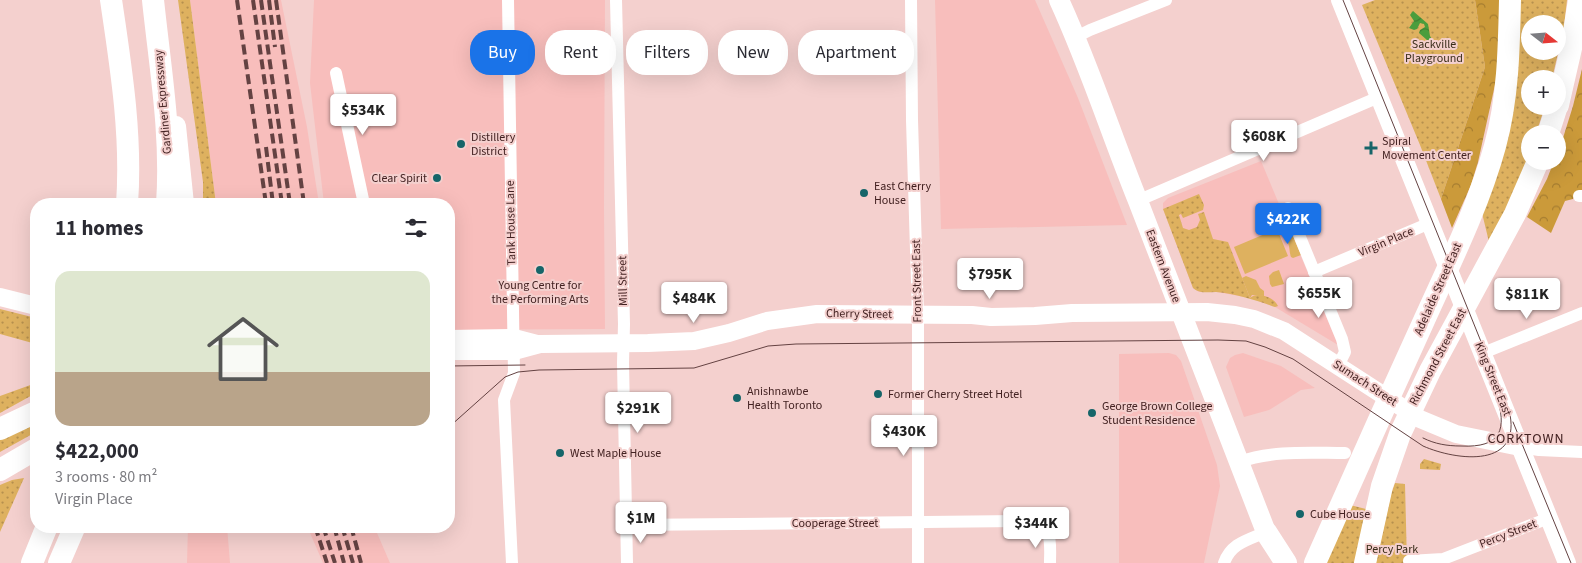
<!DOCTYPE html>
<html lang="en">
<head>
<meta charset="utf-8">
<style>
	:root { --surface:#fff; --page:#f2f2f3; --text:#2b2b33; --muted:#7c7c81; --accent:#1a73e8 }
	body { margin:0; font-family:"Source Sans 3",sans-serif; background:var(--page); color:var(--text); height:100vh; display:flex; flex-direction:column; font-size:19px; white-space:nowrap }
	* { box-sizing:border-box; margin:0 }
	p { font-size:16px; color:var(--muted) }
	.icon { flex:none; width:28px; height:28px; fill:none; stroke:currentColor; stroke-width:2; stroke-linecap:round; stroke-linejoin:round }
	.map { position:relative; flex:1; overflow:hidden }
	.details { position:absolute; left:30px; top:198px; width:425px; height:335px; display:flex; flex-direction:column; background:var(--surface); border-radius:20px; box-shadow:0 5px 20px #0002 }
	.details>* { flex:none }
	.banner { position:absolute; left:470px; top:30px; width:475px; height:45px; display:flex; gap:10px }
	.needle { width:32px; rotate:107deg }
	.controls { position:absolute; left:1521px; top:15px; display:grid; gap:10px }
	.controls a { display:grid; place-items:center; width:45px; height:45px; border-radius:50%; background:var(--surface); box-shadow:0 5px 20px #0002; font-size:25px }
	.price { position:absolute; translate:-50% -42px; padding:0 11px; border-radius:5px; background:#fff; color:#222; font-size:16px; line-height:32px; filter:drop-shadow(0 1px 2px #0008) }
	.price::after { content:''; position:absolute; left:50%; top:30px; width:15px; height:11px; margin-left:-8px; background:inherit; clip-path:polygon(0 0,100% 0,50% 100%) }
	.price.current { background:var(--accent); color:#fff }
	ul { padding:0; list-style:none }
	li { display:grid; align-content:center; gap:10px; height:265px; padding:0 25px }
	li span { display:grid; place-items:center; height:155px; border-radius:15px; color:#555 }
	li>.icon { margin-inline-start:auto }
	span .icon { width:90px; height:90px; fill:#fffc; stroke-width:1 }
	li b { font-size:21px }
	h2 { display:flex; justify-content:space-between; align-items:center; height:60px; padding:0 25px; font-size:21px }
	.chip { padding:0 18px; border-radius:20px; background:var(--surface); box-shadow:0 5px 20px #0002; font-size:18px; line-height:45px }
	.chip.current { background:var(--accent); color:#fff }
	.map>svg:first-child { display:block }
	.built { fill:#f8bebc }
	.grass { fill:url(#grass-dots); fill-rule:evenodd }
	.forest { fill:url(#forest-crowns) }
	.garden { fill:#deb15f }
	.water { fill:url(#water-waves) }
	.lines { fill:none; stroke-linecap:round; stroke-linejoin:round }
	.street { stroke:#fff; stroke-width:12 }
	.secondary { stroke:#fff; stroke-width:18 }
	.primary { stroke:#fff; stroke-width:20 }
	.highway { stroke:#fff; stroke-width:22 }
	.tram { stroke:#644242; stroke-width:1 }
	.rail { stroke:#644242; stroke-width:4; stroke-dasharray:10 5; stroke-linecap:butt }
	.poi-dot { fill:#166569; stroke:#f4d0ce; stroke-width:2 }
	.labels { text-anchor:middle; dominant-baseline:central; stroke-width:4; stroke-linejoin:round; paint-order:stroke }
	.park-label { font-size:12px; fill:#392d19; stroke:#f4d0ce }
	.street-label { font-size:12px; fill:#432222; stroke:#f4d0ce }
	.poi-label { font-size:12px; fill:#432222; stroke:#f4d0ce; text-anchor:start }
	.neighbourhood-label { font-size:14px; letter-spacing:1px; fill:#432222; stroke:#f4d0ce }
</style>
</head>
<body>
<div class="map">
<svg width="1582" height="563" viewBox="0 0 1582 563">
	<defs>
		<pattern id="grass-dots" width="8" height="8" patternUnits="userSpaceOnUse" patternTransform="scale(1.25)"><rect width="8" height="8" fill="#deb15f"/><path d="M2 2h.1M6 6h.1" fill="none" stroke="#b6904e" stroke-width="1.8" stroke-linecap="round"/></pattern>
		<pattern id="forest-crowns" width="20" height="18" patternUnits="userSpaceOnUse" patternTransform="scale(1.25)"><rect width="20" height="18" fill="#cb9a3a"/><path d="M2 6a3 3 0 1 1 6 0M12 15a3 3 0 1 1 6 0" fill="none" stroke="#a67d30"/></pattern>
		<pattern id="water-waves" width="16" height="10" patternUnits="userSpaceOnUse" patternTransform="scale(1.25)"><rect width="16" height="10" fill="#4a9d3d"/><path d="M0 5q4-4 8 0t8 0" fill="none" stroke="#3f8033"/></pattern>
	</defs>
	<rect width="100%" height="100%" fill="#f4d0ce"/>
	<g class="built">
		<polygon points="190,0 281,0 307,127 319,204 216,204"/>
		<polygon points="314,0 605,0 604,208 605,329 449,330 449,204 324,204 310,83"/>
		<polygon points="935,0 1035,0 1078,98 1127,225 941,229"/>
		<polygon points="1261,161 1338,345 1275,307 1250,298 1217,292 1199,292 1193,288 1163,209 1163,203 1168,198"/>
		<polygon points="1169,353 1176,355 1181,361 1217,465 1220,486 1204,563 1119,563 1119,354"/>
		<polygon points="1243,353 1281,366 1315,388 1301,390 1269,410 1244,417 1226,367 1230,358 1235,355"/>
		<polygon points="188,526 227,526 230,563 187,563"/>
		<polygon points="307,526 374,526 390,563 323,563"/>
	</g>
	<g class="grass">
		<polygon points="178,0 190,0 216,204 203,204 203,182"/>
		<polygon points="1375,0 1475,0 1485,67 1441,199 1420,145 1362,5"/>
		<path d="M 1519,0 L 1567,0 L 1564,27 L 1552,79 L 1530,79 L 1530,106 L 1545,106 L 1536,134 L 1530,134 C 1530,140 1531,147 1529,153 C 1522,185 1504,214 1489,242 L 1482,213 ZM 1530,24 L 1558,24 L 1558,51 L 1530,51 Z"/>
		<path d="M 1199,194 L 1204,205 L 1203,210 L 1183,218 L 1181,214 L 1179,215 L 1183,228 L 1189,230 L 1197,227 L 1200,220 L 1198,214 L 1204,212 L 1213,239 L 1228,242 L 1250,298 C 1257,291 1274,297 1278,306 L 1275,307 C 1256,300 1236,294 1216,292 C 1208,292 1200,294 1193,288 L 1163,209 Z"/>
		<polygon points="0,309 36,318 36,344 0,334"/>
		<polygon points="36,383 36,393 0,413 0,396"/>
		<polygon points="36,422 36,432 0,452 0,440"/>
		<polygon points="1424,459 1441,464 1440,470 1420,469 1420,464"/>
		<polygon points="24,478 0,532 0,485 12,480"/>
		<polygon points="1395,483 1405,484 1407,563 1376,563 1391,494"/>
		<polygon points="1350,505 1366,509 1355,563 1325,563"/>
	</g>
	<g class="forest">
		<polygon points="1475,0 1500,0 1500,62 1478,162 1471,185 1452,228 1441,199 1485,67"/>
		<polygon points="1582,69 1582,190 1577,192 1573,199 1565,201 1551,233 1527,217 1547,179 1554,161 1558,161 1558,154 1573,106"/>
	</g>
	<g class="garden">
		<path d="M 1288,224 L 1301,255 L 1293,258 L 1291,257 C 1289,252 1290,247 1288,243 C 1285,236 1280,234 1284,226 Z"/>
		<polygon points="1277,229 1288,256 1245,274 1234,247"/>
		<polygon points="1279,270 1284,284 1272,287 1270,284 1269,276 1273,272"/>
		<polygon points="1246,276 1256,280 1260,288 1264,291 1264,296 1252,295 1250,298 1242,278"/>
	</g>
	<polygon class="water" points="1413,11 1428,24 1430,36 1433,41 1433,44 1430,44 1427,40 1419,33 1420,30 1425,27 1424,24 1420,23 1417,29 1414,30 1409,28 1414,21 1410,15"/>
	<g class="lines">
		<g class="street">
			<polyline points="508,0 514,373 504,400 512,563"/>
			<polyline points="616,0 624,324 623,363 627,563"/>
			<polyline points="911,0 912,120 918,315 918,563"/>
			<polyline points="1076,37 1090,30 1166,0"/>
			<polyline points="336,73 364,204"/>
			<polyline points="1579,196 1582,196"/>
			<polyline points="1137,201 1379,97"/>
			<polyline points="1288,208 1342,339 1345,352 1338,366"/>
			<polyline points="1314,272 1430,223"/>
			<polyline points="1483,353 1582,313"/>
			<polyline points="1520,447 1539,450 1582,452"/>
			<path d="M 1239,462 C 1274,450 1309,453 1345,453"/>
			<path d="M 627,525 L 1029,521 C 1054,524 1050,544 1050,563"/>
			<polyline points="1409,561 1443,559 1549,518"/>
			<path d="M 1224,563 C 1231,543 1248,540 1266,532"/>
		</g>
		<g class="secondary">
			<polyline points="1340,0 1567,563"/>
			<polyline points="0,297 36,306"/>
			<polyline points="449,339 514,338 537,344"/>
			<polyline points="449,351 514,351 540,344 648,343 694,341 729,333 767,321 817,314 972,315 991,317 1035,316 1072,313 1207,312 1235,315 1254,319 1284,331 1420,419 1456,434 1520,447"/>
		</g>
		<g class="primary">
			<path d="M 1059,0 C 1089,65 1111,134 1138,201 C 1181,311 1223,422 1266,532"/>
			<polyline points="176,126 184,204"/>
		</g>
		<g class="highway">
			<path d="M 111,0 C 121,67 132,136 127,204"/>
			<path d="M 153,0 C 160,67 172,136 167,204"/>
			<polyline points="1558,105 1572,44 1579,0"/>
			<polyline points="1548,134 1557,106"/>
			<polyline points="0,429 36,412"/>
			<polyline points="0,470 36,449"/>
			<polyline points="1266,532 1286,563"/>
			<polyline points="32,563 47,526"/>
			<polyline points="59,563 75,526"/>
			<path d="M 1315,563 C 1350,484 1386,404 1422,325 C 1448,267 1478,208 1495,146 C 1508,99 1509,49 1510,0"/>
			<polyline points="1365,563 1382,486 1400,434 1430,371 1515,214 1538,161"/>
		</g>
		<g class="tram">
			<polyline points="1343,0 1505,401"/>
			<polyline points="449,366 525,365"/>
			<polyline points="1513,422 1571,563"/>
			<path d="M 449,427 L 505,377 L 518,372 L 539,370 L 694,368 L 768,346 L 796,344 L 1218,340 L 1246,341 L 1265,347 L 1293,359 L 1423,446 C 1457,461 1524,469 1509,410"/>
			<path d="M 1423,438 C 1435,444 1447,446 1461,446 C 1501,448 1508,430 1496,394"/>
		</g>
		<g class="rail">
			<polyline points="237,0 266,204"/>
			<polyline points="253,0 282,204"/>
			<polyline points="261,0 290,204"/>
			<polyline points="269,0 275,47"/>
			<polyline points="276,0 304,204"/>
			<polyline points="266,147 273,204"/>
			<polyline points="315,526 327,563"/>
			<polyline points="323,526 335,563"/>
			<polyline points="334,526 344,563"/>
			<polyline points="342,526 353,563"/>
			<polyline points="351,526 361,563"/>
		</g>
	</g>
	<g class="poi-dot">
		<circle cx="461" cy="144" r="5"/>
		<path d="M1368.5 140.5h5v5h5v5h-5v5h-5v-5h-5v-5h5z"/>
		<circle cx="437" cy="178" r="5"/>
		<circle cx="864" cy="193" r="5"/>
		<circle cx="540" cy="270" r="5"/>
		<circle cx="878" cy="394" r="5"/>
		<circle cx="737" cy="398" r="5"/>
		<circle cx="1092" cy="413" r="5"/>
		<circle cx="560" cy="453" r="5"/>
		<circle cx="1300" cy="514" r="5"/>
	</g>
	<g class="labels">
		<g class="park-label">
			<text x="1434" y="44">Sackville<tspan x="1434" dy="14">Playground</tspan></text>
			<text x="1392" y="549">Percy Park</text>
		</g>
		<g class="street-label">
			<text transform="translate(163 102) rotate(-95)">Gardiner Expressway</text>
			<text transform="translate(511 223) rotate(-91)">Tank House Lane</text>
			<text transform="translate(1386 242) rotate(-23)">Virgin Place</text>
			<text transform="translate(1163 266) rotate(69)">Eastern Avenue</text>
			<text transform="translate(623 281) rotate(-91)">Mill Street</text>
			<text transform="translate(917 281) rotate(-91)">Front Street East</text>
			<text transform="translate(1438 289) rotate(-66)">Adelaide Street East</text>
			<text transform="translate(859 314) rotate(1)">Cherry Street</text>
			<text transform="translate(1438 357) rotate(-62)">Richmond Street East</text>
			<text transform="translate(1493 379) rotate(68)">King Street East</text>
			<text transform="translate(1365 383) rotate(33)">Sumach Street</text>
			<text x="835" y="523">Cooperage Street</text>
			<text transform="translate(1508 534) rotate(-21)">Percy Street</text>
		</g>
		<g class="poi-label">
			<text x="471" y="137">Distillery<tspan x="471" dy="14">District</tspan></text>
			<text x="1382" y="141">Spiral<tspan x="1382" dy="14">Movement Center</tspan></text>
			<text x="427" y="178" text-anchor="end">Clear Spirit</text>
			<text x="874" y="186">East Cherry<tspan x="874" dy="14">House</tspan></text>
			<text x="540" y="285" text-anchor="middle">Young Centre for<tspan x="540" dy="14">the Performing Arts</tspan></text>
			<text x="747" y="391">Anishnawbe<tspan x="747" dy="14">Health Toronto</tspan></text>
			<text x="888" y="394">Former Cherry Street Hotel</text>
			<text x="1102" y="406">George Brown College<tspan x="1102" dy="14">Student Residence</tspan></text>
			<text x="570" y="453">West Maple House</text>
			<text x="1310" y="514">Cube House</text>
		</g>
		<g class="neighbourhood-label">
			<text x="1526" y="439">CORKTOWN</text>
		</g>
	</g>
</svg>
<div class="controls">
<a><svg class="needle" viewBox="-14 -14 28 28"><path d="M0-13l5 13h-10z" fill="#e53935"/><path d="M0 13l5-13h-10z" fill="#7c7c81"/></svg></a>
<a>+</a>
<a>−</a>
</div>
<b class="price" style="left:363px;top:136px">$534K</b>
<b class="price" style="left:1264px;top:162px">$608K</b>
<b class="price current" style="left:1288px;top:245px">$422K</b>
<b class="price" style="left:990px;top:300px">$795K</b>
<b class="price" style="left:1319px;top:319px">$655K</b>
<b class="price" style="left:1527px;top:320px">$811K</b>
<b class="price" style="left:694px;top:324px">$484K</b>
<b class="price" style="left:638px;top:434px">$291K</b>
<b class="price" style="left:904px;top:457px">$430K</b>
<b class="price" style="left:641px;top:544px">$1M</b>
<b class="price" style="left:1036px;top:549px">$344K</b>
<div class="banner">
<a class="chip current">Buy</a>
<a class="chip">Rent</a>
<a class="chip">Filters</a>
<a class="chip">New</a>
<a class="chip">Apartment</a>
</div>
<section class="details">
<h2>11 homes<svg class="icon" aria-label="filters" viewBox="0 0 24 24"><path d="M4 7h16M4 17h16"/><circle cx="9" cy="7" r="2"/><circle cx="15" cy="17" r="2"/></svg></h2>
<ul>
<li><span style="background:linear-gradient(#dfe7d0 65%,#b9a48a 0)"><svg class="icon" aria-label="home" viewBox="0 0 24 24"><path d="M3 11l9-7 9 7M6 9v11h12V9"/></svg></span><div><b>$422,000</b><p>3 rooms · 80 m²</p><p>Virgin Place</p></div></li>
</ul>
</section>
</div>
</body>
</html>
